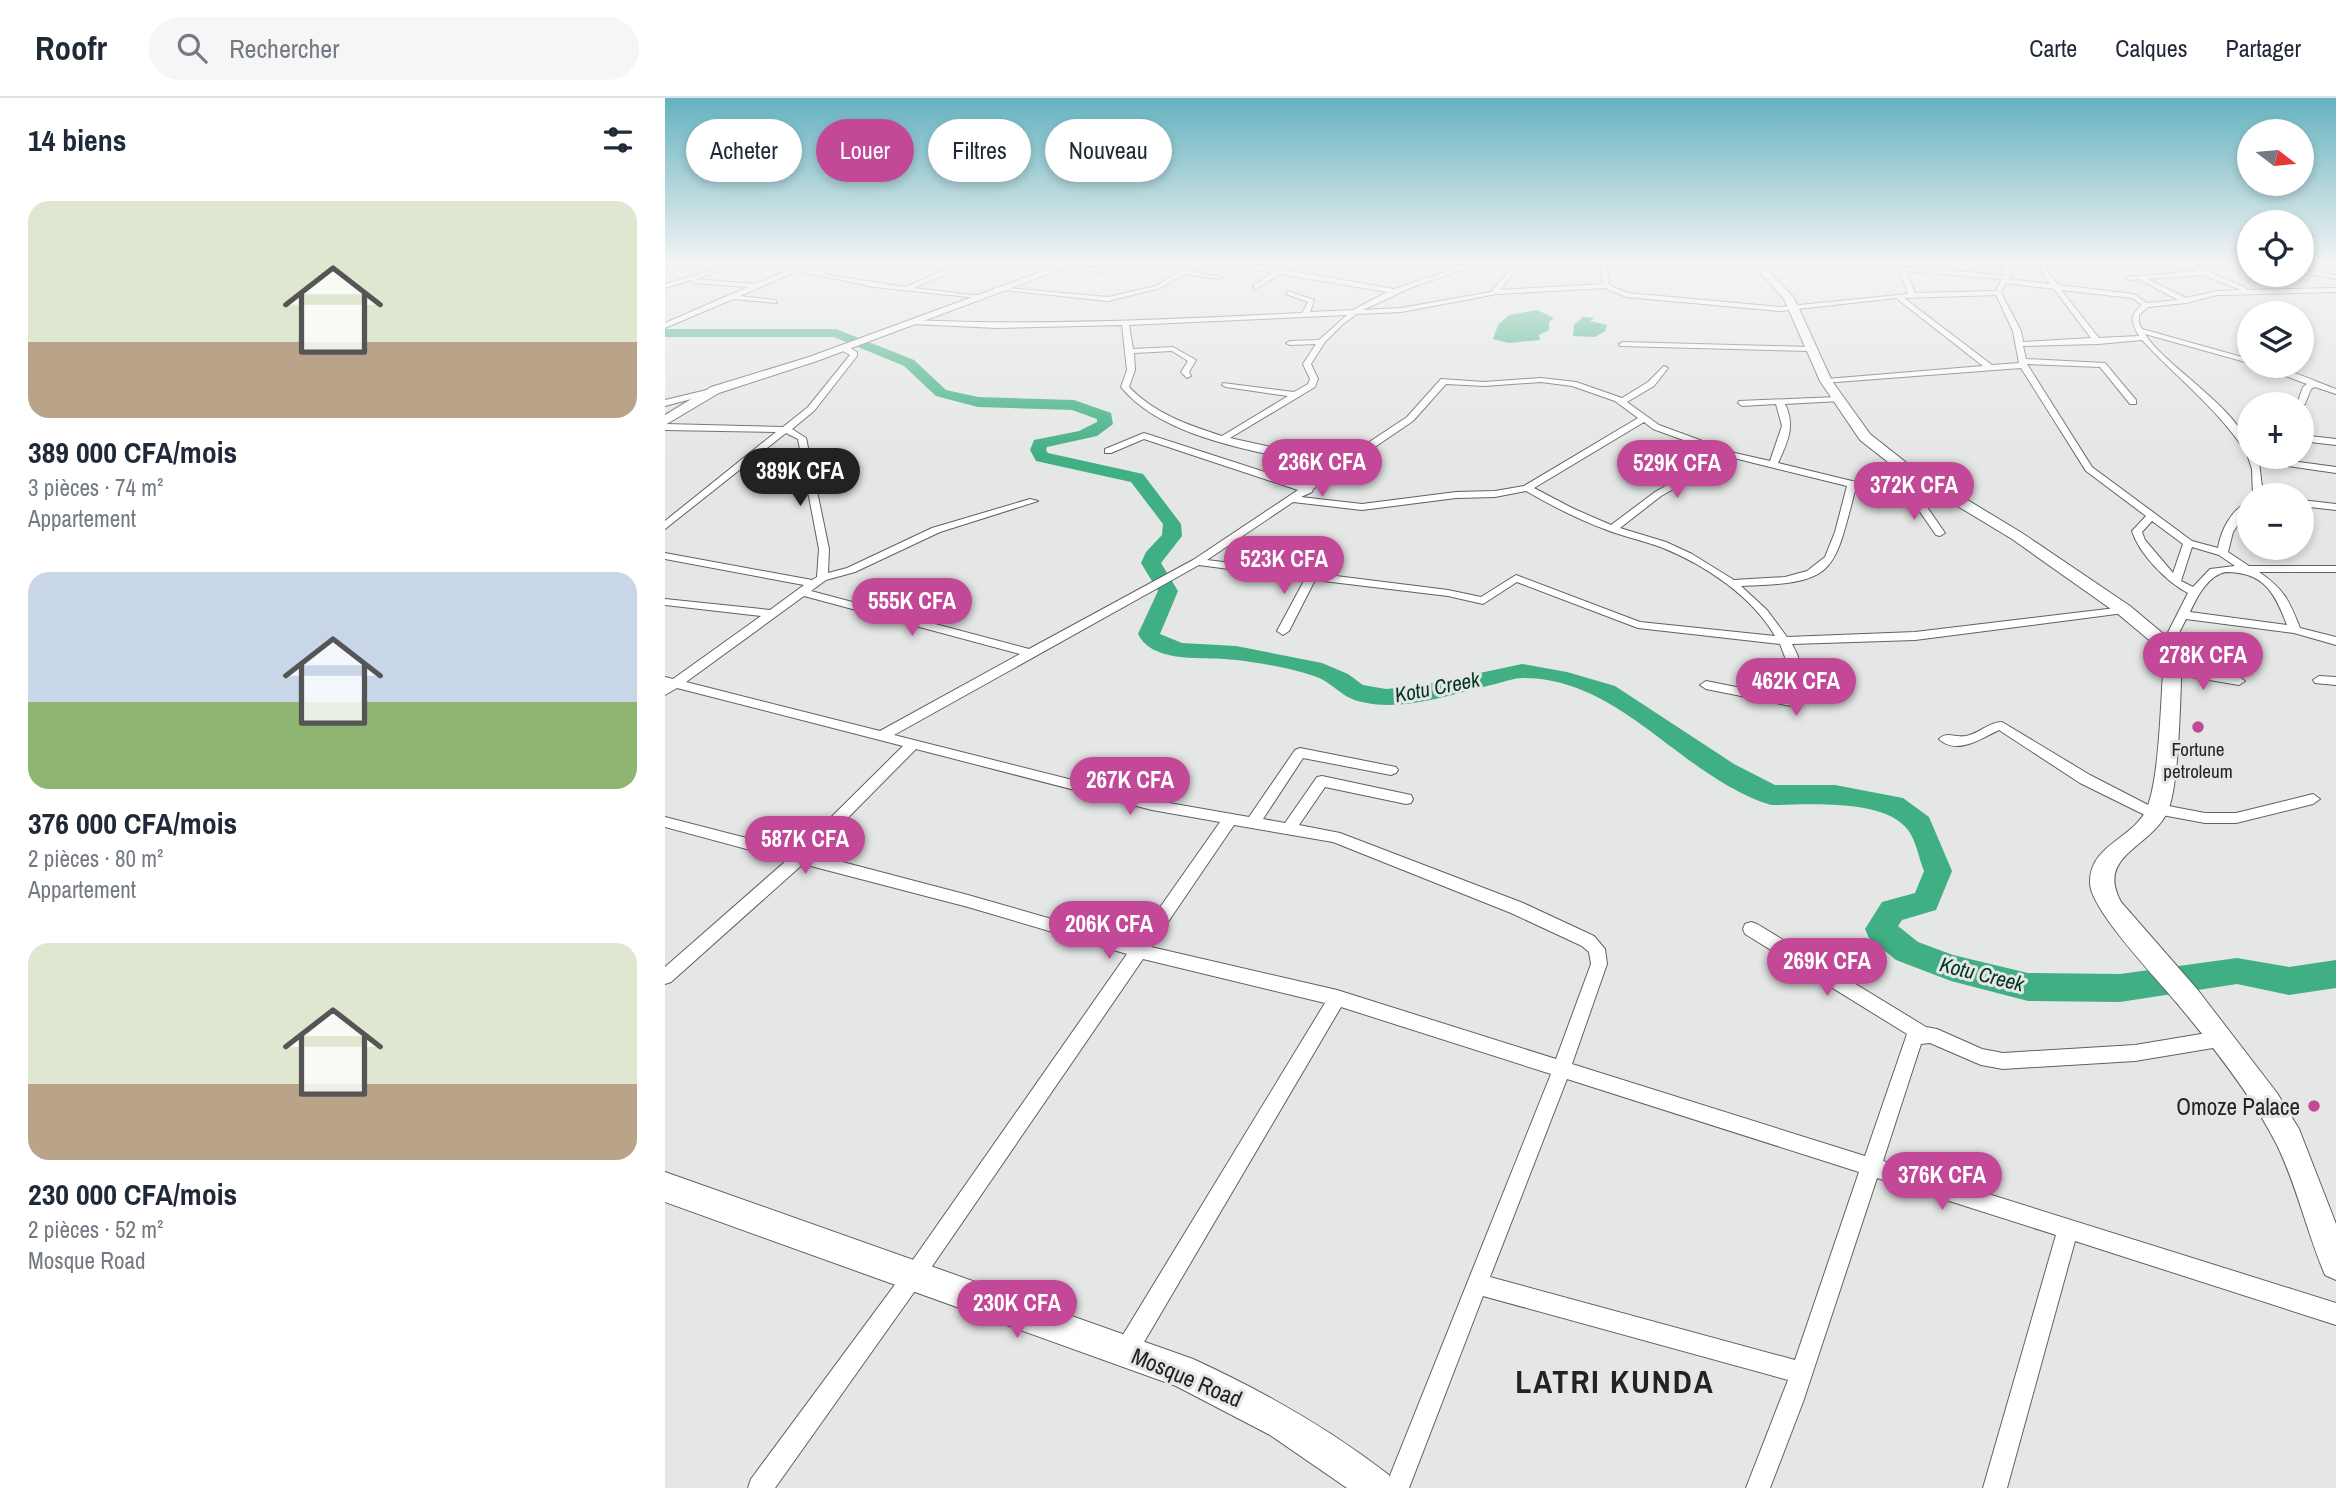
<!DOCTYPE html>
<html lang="fr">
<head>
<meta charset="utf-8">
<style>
	:root { --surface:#fff; --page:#f6f6f7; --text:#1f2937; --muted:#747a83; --line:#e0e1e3; --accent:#c34898 }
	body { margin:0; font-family:"Archivo Narrow",sans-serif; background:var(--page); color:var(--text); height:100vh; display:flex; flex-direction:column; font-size:26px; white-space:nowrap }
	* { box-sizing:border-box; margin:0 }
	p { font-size:23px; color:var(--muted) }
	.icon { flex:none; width:38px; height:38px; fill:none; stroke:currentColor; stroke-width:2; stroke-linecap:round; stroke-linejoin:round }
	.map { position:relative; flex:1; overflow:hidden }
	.details { display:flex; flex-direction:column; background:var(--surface); width:665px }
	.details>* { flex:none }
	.banner { position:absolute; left:21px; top:21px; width:665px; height:63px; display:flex; gap:14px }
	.needle { width:46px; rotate:106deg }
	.buttons { position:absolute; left:1572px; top:21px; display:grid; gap:14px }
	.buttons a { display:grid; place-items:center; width:77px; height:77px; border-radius:50%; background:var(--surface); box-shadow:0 4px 10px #0003; font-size:35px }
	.price { position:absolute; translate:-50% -60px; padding:0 16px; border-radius:24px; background:var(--accent); color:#fff; font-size:23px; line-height:46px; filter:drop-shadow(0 2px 4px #0008) }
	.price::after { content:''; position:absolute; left:50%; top:42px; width:21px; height:16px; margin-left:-10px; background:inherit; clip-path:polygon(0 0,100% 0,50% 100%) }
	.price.active { background:#222; color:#fff }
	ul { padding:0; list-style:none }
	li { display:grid; align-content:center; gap:14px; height:371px; padding:0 28px }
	li span { display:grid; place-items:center; height:217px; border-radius:21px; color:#555 }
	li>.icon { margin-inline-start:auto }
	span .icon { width:126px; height:126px; fill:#fffc; stroke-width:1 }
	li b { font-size:30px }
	h2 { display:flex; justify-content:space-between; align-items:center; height:84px; padding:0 28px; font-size:30px }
	.pill { padding:0 24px; border-radius:32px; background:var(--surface); box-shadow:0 4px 10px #0003; font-size:24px; line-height:63px }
	.pill.active { background:var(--accent); color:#fff }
	header { display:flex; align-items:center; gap:42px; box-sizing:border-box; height:98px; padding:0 35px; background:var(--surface); border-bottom:2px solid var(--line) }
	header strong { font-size:33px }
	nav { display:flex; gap:38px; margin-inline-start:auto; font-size:24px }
	.search { width:490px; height:63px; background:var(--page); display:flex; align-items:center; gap:18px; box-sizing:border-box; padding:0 24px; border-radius:38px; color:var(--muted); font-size:26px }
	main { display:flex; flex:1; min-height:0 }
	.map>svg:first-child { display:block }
	.water { fill:#40af83 }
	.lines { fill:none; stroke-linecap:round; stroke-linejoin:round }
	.river { fill:#40af83; fill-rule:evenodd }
	.street-casing { stroke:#5f6261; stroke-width:2 }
	.secondary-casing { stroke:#5f6261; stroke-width:2 }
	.street { fill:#fff; fill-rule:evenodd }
	.secondary { fill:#fff; fill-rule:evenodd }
	.poi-dot { fill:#c34898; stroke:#e4e7e5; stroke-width:2.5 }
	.labels { text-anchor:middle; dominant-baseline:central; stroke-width:6; stroke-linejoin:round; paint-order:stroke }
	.poi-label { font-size:19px; fill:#222322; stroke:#e4e7e5 }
	.water-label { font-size:21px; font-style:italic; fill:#033523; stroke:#e4e7e5 }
	.near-poi-label { font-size:23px; fill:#222322; stroke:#e4e7e5; text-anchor:end }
	.near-street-label { font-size:23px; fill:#222322; stroke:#e4e7e5 }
	.near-district-label { font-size:32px; font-weight:bold; letter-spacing:2px; fill:#222322; stroke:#e4e7e5 }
</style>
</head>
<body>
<header>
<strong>Roofr</strong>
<div class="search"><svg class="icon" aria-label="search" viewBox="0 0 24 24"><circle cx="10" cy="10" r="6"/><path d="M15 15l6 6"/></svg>Rechercher</div>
<nav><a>Carte</a><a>Calques</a><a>Partager</a></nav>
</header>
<main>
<section class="details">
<h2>14 biens<svg class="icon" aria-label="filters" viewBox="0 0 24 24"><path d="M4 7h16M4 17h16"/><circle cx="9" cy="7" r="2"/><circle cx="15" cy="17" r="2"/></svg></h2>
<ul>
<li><span style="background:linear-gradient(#dfe7d0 65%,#b9a48a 0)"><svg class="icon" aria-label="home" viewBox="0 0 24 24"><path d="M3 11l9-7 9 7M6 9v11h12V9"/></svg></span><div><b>389 000 CFA/mois</b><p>3 pièces · 74 m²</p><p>Appartement</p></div></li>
<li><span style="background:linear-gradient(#c9d6e8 60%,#8fb573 0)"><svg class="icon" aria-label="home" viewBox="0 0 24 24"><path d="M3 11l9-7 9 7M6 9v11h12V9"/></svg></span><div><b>376 000 CFA/mois</b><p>2 pièces · 80 m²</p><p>Appartement</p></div></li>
<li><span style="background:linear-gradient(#dfe7d0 65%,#b9a48a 0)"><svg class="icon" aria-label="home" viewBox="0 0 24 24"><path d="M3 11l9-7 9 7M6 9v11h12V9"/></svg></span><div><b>230 000 CFA/mois</b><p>2 pièces · 52 m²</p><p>Mosque Road</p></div></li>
</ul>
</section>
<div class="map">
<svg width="1671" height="1390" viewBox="0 0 1671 1390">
	<rect width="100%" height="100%" fill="#e4e7e5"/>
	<g class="water">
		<polygon points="872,212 889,220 884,224 884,232 874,237 875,242 844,245 828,241 833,227 844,217"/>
		<polygon points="918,219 929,220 925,223 942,227 940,233 930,239 908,238 909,227"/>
	</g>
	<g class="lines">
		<path class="river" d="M 0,231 L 171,231 L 249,262 L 281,292 L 313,299 L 409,302 L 446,315 L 448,326 L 432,338 L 382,349 L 381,352 L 383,355 L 478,376 L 516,426 L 517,438 L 496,465 L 513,493 L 495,536 L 517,545 L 571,548 L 657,565 L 683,576 L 698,587 L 721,591 L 754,588 L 857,566 L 902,574 L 950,588 L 1069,666 L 1110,687 L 1170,687 L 1238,700 L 1264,719 L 1287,773 L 1271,812 L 1237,822 L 1233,828 L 1253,844 L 1288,857 L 1363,875 L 1455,876 L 1572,860 L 1624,869 L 1671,862 L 1671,890 L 1624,897 L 1572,886 L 1455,904 L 1363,903 L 1286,883 L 1231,862 L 1204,840 L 1200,831 L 1217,804 L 1250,795 L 1259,773 C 1254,761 1251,742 1243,732 C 1219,700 1142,707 1106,707 C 1017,680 957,580 858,580 C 848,580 836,585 826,587 C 793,595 757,607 722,607 C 710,607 690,604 681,598 C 670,591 662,582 649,578 C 625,570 596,565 571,562 C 542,558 488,567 473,536 L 493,493 L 476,465 L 481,454 L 497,437 L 498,426 L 466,384 L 371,363 L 365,352 L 369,342 L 414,333 L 432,324 L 432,321 L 407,312 L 313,309 L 271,298 L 239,268 L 169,239 L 0,239 Z"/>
		<g class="street-casing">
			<g id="street">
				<polygon points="78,163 87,163 30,181 90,186 127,171 109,163 117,163 151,174 169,163 176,163 158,176 240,189 287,169 289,172 249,190 316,198 313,200 210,189 132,173 75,198 110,202 112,205 68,201 0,230 0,225 83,189 29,185 26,182 0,190 0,186"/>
				<polygon points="367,163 378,163 400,168 397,170"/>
				<polygon points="531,163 538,163 524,173 557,179 554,181 519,176 495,190 443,203 329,191 332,189 443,199 491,188"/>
				<path d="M 548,163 L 560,163 L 615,171 L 729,191 L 789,171 L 767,163 C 777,163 788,170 798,168 C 807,167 813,162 822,163 L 745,190 L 698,212 L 736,210 L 826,194 L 852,163 L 858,163 L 835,192 L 938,186 L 936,165 L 931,163 L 971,163 L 968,165 L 942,165 L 944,187 L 962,195 L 1115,209 L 1243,196 L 1234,171 L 1237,169 L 1339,177 L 1335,163 L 1341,163 L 1346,176 L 1343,181 L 1385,186 L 1374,171 L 1375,168 L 1388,163 L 1396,163 L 1380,171 L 1393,187 L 1469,196 L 1482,205 L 1513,202 L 1474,181 L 1463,182 L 1461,179 L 1531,173 L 1513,163 L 1520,163 L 1581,190 L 1582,192 L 1671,190 L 1671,194 L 1552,197 L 1521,205 L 1483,209 L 1474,217 L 1474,225 L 1477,231 L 1584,261 L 1584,265 L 1480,236 C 1499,268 1584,317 1584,355 L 1581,354 C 1552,310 1512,280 1477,242 L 1433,246 L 1358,248 L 1361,261 L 1440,265 L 1471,302 L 1471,306 L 1465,306 L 1435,269 L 1362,266 L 1427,369 L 1527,443 L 1553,450 C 1556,432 1566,412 1584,403 L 1584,411 L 1568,434 L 1563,454 L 1584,468 L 1671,468 L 1671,474 L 1594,474 C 1619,491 1624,502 1635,530 L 1671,539 L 1671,547 L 1629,535 L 1521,521 L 1506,551 L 1498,551 L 1496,548 L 1523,495 C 1502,484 1474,456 1467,433 L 1481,418 L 1421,373 L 1356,270 L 1158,285 L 1158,281 L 1161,281 L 1318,268 L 1231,200 L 1115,213 L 961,199 L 940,190 L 832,196 L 736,214 L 692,216 L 678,226 L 660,244 L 646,266 L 653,281 L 650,289 L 565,340 L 674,364 L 742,319 L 776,281 L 819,284 L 876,280 L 911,284 L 957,300 L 983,284 L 999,268 L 1003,270 L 989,288 L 962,304 L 994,327 L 1070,355 L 1105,363 L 1117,328 L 1111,306 L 1077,308 L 1073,305 L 1074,303 L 1172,299 L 1175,299 L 1175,303 L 1120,306 C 1131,328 1122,345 1113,365 L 1187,383 L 1286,394 L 1291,397 L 1286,400 L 1253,396 L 1280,435 L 1275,438 L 1271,437 L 1242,395 L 1191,389 C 1168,476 1172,485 1076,488 L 1102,512 L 1122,539 L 1250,534 L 1459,509 L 1465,512 L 1459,515 L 1250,542 L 1127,546 C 1137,564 1143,586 1136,606 L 1126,608 L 1041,591 L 1035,587 L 1041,583 L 1126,600 L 1126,575 L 1115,546 L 973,530 L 852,484 L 818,506 L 783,498 L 650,482 L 624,533 L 618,537 L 612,533 L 640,481 L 534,467 L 229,637 L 487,702 L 584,719 L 630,652 L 635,650 L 731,669 L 733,672 L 731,675 L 726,677 L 638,660 L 598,721 L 620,725 L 652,679 L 657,678 L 746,697 L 748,701 L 746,705 L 741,706 L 660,689 L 634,727 L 675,735 L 858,805 L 929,838 L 940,851 L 942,866 L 907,966 L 1200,1058 L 1242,936 L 1080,836 L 1078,831 L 1080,826 L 1086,824 L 1092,826 L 1261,929 L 1272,931 L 1317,951 L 1338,955 L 1470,947 L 1554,933 L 1560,935 L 1563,941 L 1560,947 L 1554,949 L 1470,963 L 1338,971 L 1316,967 L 1265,945 L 1256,946 L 1218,1063 L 1671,1205 L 1671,1227 L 1410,1143 L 1342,1390 L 1318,1390 L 1391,1137 L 1212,1080 L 1138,1304 L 1105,1390 L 1081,1390 L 1123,1282 L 818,1198 L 744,1390 L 720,1390 L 886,976 L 676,909 L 469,1261 L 461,1264 L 453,1261 L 450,1253 L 453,1245 L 660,905 L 478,861 L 257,1183 L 110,1390 L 83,1390 L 86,1381 L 243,1169 L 462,856 L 303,809 L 138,766 L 6,884 L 0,886 L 0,869 L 122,762 L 0,729 L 0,719 L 132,753 L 238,648 L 12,590 L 0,597 L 0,579 L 8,581 L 96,518 L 0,507 L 0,501 L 105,512 L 139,487 L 0,461 L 0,455 L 147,482 L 152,479 L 154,451 L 133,341 L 121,335 L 0,431 L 0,423 L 111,334 L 0,332 L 0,326 L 118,329 L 143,309 L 185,257 L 176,252 L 176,248 L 182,248 L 192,254 L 192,258 L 149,313 L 127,331 L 141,340 L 164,451 L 163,475 L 182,470 L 267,430 L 365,401 L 373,403 L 275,434 L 190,474 L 161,482 L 146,493 L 364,551 L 528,462 L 633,392 L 479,341 L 446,355 L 440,355 L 440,351 L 479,335 L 640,387 L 668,369 C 602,355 500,343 456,289 L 462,272 L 457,227 L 332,230 L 247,226 L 243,224 L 247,222 C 377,228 507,221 637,215 L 643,204 L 621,196 L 623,193 L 649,202 L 645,214 L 688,212 L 722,194 L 615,176 L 590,191 L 588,188 L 608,175 ZM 1241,173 L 1337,181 L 1331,193 L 1250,195 ZM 1538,177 L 1576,192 L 1552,193 L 1521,200 L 1482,181 ZM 1341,185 L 1389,191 L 1426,240 L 1358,244 L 1356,233 L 1336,195 ZM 1396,192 L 1467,200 L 1477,207 C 1464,218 1466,224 1474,238 L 1434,240 ZM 1331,197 L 1348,233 L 1354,265 L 1327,267 L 1239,200 ZM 682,217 L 654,242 L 625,243 L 621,245 L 625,247 L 651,246 L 638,266 L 645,281 L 643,286 L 629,294 L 558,285 L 557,287 L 561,289 L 623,298 L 557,338 C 523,327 490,316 464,289 L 470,272 L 469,255 L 507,253 L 523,263 L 516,274 L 522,280 L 526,278 L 524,274 L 531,262 L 508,249 L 468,251 L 464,227 ZM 876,284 L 907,288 L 950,303 L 973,320 L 859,388 L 830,393 L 791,394 L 697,406 L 636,399 L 647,394 L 648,391 L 748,323 L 781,286 L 819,288 ZM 979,324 L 988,331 L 1057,356 L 990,394 L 946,427 L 907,410 L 869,390 ZM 1065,359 L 1182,388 L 1170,434 L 1160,459 L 1142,473 L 1120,479 L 1069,482 L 1027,456 L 1001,444 L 955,430 L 996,398 ZM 861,393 C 887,408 914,422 942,432 C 960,439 980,443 998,450 C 1040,467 1087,498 1110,538 L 975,524 L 851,477 L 816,499 L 783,492 L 542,462 L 628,404 L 697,412 L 791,400 L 830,399 ZM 1487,423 L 1518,446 L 1508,475 L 1480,442 L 1477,434 ZM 1527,449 L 1554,457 L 1570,468 L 1545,471 L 1528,489 L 1516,483 ZM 1561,474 C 1599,474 1610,495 1622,527 L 1525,514 C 1532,499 1543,477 1561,474 ZM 139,498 L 355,556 L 215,633 L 21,584 ZM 251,651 L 487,712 L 555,724 L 470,845 L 303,797 L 147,756 ZM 569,727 L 668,744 L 846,815 L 917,848 L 924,854 L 926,866 L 891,961 L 672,892 L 486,849 ZM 902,981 L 1194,1074 L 1130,1262 L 825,1179 Z"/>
				<polygon points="403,164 443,172 446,174 443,176 401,167"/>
				<polygon points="1636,171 1671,177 1671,181 1636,175"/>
				<polygon points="958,244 1146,249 1150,251 1146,253 955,248 954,246"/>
				<path d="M 1593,268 C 1618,267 1648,283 1671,291 L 1671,296 L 1650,289 L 1646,291 L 1640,306 L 1636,308 L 1636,306 L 1632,306 L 1638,289 L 1642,286 Z"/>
				<polygon points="50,290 53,290 53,294 0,308 0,302"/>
				<polygon points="1636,337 1671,341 1671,347 1636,343"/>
				<polygon points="1583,359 1598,359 1671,369 1671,375 1594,364 1598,397 1588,397 1587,371"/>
				<polygon points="1636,402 1671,406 1671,412 1636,408"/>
				<polygon points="1507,568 1574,579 1580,583 1574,587 1503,575 1501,572 1503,569"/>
				<polygon points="1654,578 1671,579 1671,587 1650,585 1648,582"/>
				<path d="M 1337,624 L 1425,677 L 1487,709 L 1493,706 L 1540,715 L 1571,715 L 1648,696 L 1655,701 L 1648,706 L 1571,725 L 1540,725 L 1497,717 L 1495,721 L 1490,722 L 1415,685 L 1334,632 C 1317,640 1292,658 1274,641 C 1282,633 1290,640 1301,638 C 1314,636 1323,624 1337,624 Z"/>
			</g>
		</g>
		<g class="secondary-casing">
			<g id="secondary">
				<polygon points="405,163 418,163 152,263 54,295 0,327 0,317 46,289 144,259"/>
				<path d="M 1085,163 L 1094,163 L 1129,200 L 1167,283 L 1205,336 L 1243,366 L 1357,435 L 1465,508 L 1508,544 L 1517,559 C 1515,593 1515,688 1502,715 C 1483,751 1431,758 1456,804 L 1532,891 L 1612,995 L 1634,1031 L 1671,1126 L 1671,1182 L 1660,1177 C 1642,1135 1632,1088 1612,1047 C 1588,999 1546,946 1511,904 C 1492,881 1425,811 1425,785 C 1424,747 1468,741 1481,712 C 1495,683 1496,595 1499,559 L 1495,551 L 1453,516 L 1347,441 L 1233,372 L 1195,342 L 1155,283 L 1119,201 Z"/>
				<path d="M 0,1074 L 528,1261 C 598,1293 663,1330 724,1377 L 729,1390 L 682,1390 L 605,1337 L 511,1288 L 0,1104 Z"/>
			</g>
		</g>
		<use href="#street" class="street"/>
		<use href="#secondary" class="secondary"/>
	</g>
	<linearGradient id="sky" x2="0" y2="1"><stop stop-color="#65b2c0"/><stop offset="0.46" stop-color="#f3f4f3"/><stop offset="1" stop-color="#f3f4f3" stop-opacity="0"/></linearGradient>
	<rect width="1671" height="357" fill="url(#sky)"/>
	<g class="poi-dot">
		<circle cx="1533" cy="629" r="7"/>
		<circle cx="1649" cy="1008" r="7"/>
	</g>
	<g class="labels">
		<g class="poi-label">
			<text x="1533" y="651">Fortune<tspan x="1533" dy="22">petroleum</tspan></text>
		</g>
		<g class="water-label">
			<text transform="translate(772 589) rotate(-11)">Kotu Creek</text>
			<text transform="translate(1317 876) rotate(14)">Kotu Creek</text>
		</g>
		<g class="near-poi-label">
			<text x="1635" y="1008">Omoze Palace</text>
		</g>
		<g class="near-street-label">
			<text transform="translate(522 1279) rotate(23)">Mosque Road</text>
		</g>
		<g class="near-district-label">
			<text x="950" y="1283">LATRI KUNDA</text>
		</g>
	</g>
</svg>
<div class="buttons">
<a><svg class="needle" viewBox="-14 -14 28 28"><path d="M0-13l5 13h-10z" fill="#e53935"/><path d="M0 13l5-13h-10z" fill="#747a83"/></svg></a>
<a><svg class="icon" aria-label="locate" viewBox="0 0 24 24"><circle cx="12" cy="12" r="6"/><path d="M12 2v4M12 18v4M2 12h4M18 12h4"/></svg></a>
<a><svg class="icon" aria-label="layers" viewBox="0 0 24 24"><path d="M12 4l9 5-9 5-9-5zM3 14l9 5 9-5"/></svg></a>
<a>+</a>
<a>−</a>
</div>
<b class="price" style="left:657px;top:401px">236K CFA</b>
<b class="price" style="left:1012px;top:402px">529K CFA</b>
<b class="price active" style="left:135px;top:410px">389K CFA</b>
<b class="price" style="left:1249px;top:424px">372K CFA</b>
<b class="price" style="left:619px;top:498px">523K CFA</b>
<b class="price" style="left:247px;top:540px">555K CFA</b>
<b class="price" style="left:1538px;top:594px">278K CFA</b>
<b class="price" style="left:1131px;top:620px">462K CFA</b>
<b class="price" style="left:465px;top:719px">267K CFA</b>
<b class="price" style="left:140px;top:778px">587K CFA</b>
<b class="price" style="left:444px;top:863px">206K CFA</b>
<b class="price" style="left:1162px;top:900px">269K CFA</b>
<b class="price" style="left:1277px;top:1114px">376K CFA</b>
<b class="price" style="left:352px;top:1242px">230K CFA</b>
<div class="banner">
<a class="pill">Acheter</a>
<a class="pill active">Louer</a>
<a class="pill">Filtres</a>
<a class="pill">Nouveau</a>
</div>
</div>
</main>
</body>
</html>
